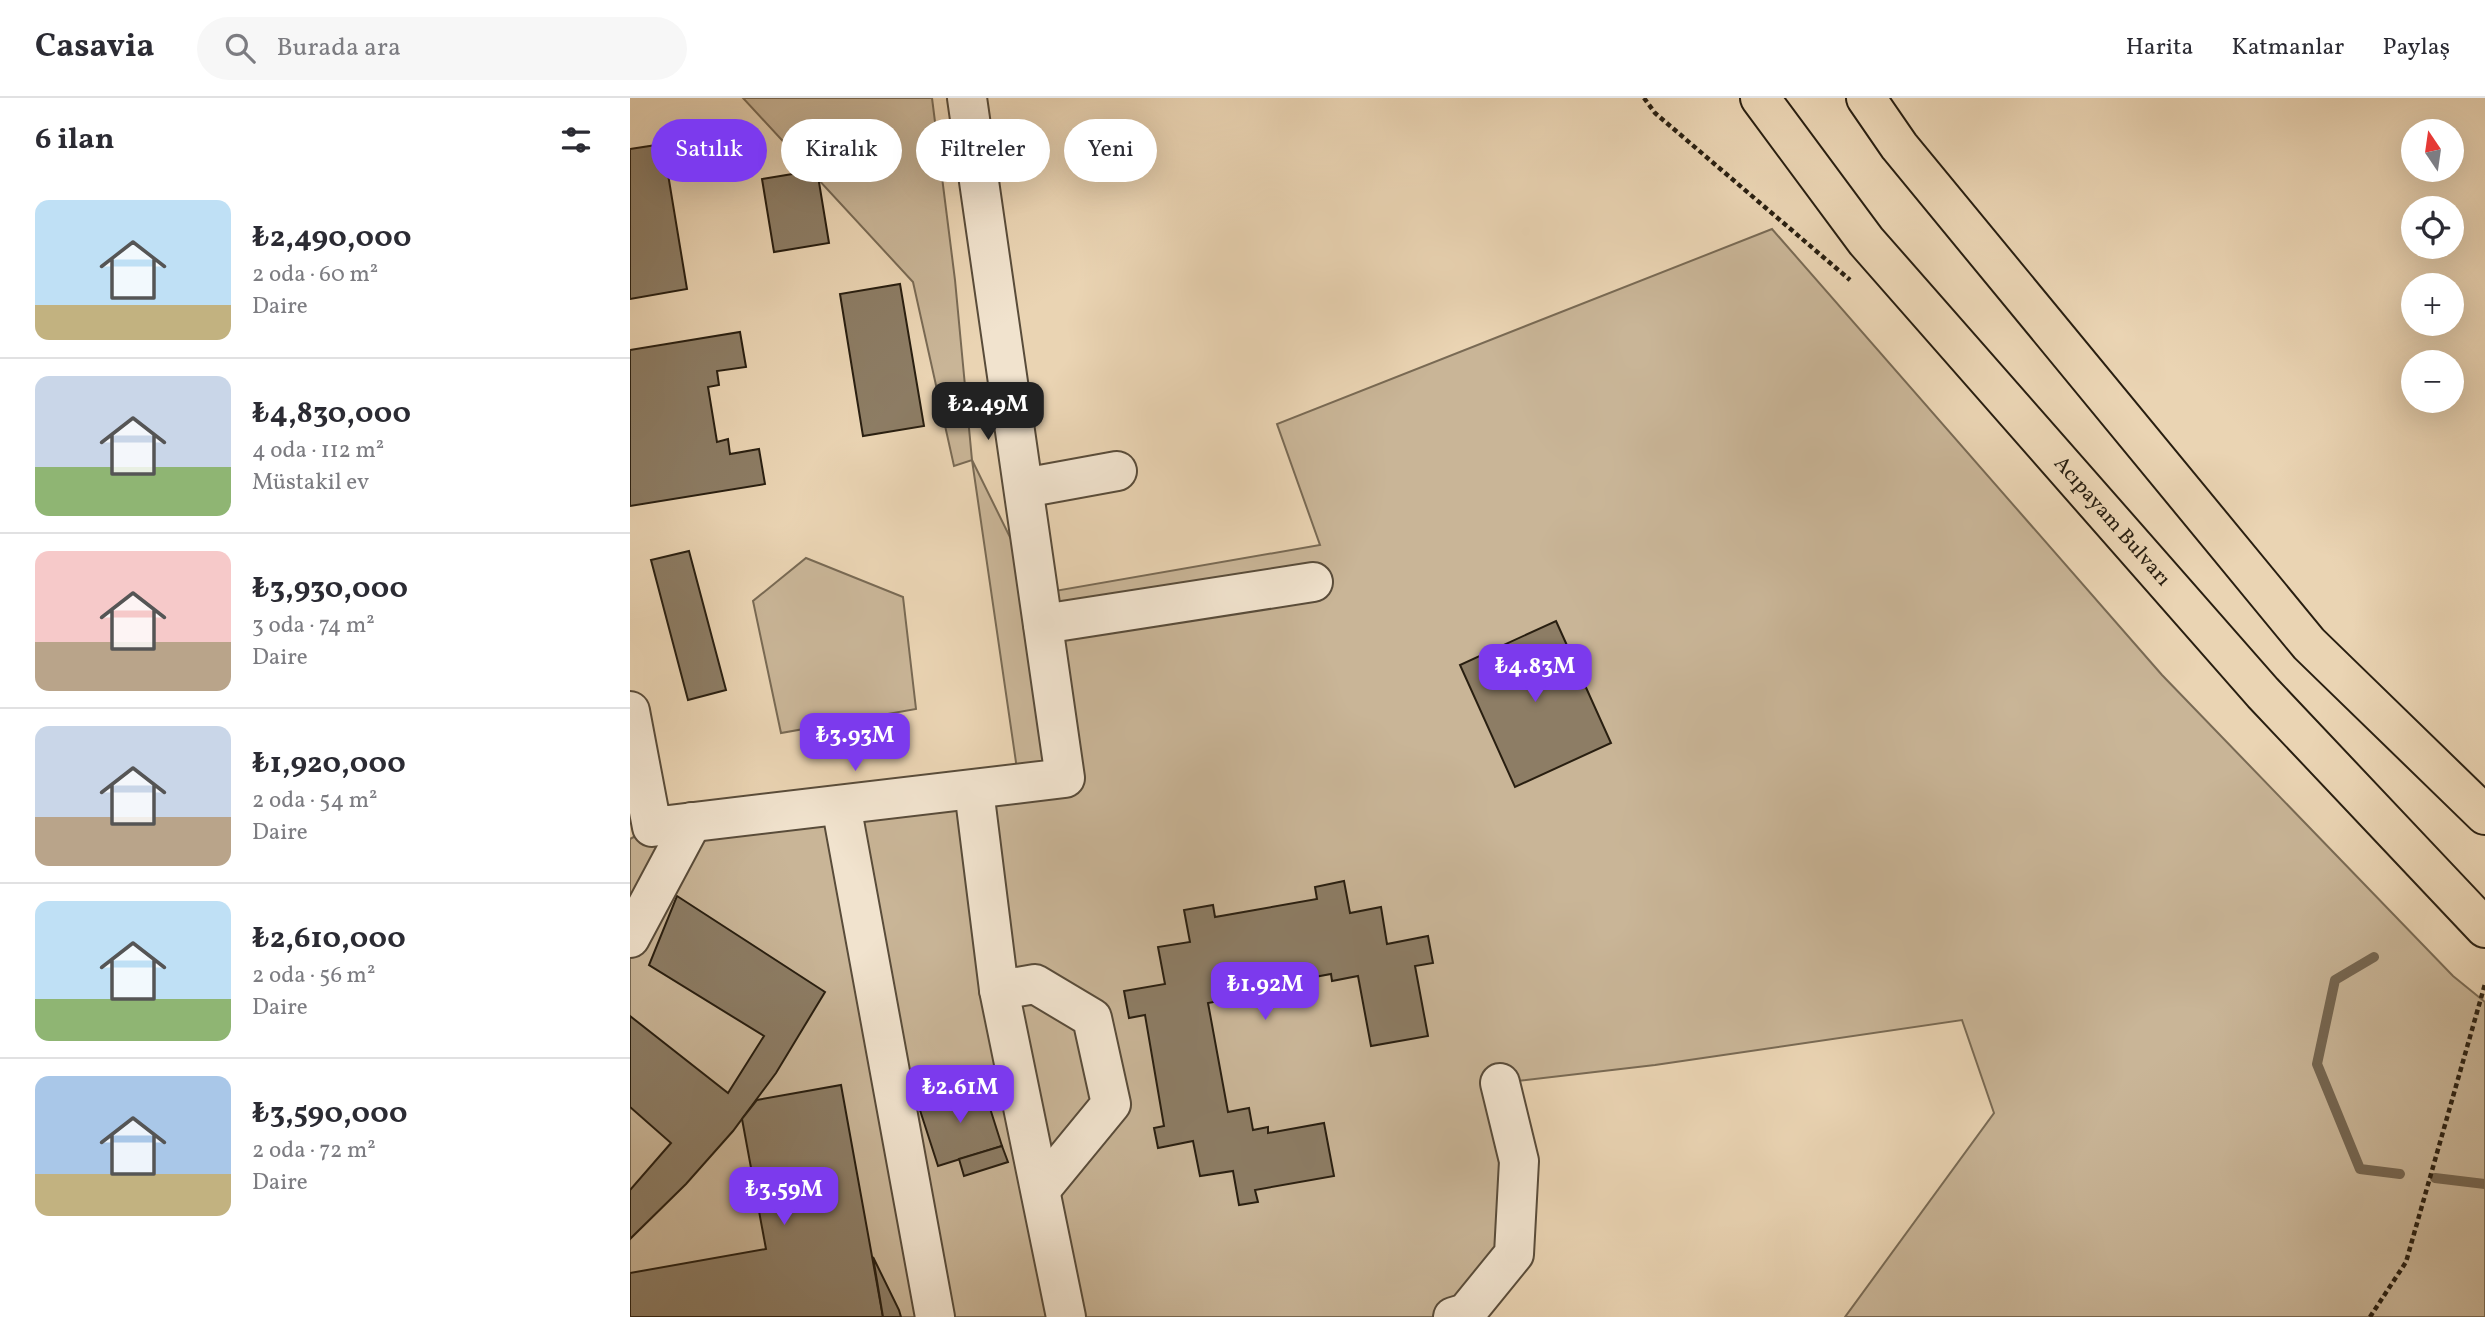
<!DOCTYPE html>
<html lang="tr">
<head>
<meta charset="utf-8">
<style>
	:root { --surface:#fff; --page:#f7f7f7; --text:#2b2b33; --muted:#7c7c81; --line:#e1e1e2; --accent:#7c3aed }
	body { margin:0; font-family:Vollkorn,serif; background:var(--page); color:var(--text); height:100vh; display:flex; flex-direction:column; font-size:26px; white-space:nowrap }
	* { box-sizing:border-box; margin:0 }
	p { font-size:23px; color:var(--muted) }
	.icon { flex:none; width:38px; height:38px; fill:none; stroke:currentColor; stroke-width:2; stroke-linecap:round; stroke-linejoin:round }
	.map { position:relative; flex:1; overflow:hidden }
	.side { display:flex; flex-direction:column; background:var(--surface); width:630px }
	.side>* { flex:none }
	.hud { position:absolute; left:21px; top:21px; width:665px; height:63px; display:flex; gap:14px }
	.needle { width:46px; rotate:347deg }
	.buttons { position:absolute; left:1771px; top:21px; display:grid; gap:14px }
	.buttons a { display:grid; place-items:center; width:63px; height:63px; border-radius:50%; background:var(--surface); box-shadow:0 7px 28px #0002; font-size:35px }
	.price { position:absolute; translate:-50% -60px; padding:0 16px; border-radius:14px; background:var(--accent); color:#fff; font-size:23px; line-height:46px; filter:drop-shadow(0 2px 4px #0008) }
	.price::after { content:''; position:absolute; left:50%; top:42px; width:21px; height:16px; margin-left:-10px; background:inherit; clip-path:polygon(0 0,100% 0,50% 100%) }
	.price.selected { background:#222; color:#fff }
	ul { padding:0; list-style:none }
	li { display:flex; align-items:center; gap:21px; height:175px; padding:0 35px }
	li+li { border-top:2px solid var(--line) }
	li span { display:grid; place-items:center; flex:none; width:196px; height:140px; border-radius:14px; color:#555 }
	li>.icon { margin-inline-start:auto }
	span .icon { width:84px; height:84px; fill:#fffc; stroke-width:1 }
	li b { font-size:30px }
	h2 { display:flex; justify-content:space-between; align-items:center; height:84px; padding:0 35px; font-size:30px }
	.chip { padding:0 24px; border-radius:32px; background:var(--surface); box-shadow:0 7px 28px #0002; font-size:24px; line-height:63px }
	.chip.selected { background:var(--accent); color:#fff }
	header { display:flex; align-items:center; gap:42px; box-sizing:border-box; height:98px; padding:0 35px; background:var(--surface); border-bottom:2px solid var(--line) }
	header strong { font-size:33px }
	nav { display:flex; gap:38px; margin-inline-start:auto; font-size:24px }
	.search { width:490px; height:63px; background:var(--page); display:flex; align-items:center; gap:18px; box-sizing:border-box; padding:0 24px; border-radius:38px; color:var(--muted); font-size:26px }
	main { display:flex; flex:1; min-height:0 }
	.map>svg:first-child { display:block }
	.green { fill:#c9b597; stroke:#796a54; stroke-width:2 }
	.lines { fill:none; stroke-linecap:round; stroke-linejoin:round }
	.stream { stroke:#756651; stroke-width:10 }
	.building { fill:#8d7d65; stroke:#291f11; stroke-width:2 }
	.minor-casing { stroke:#594c3a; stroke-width:42 }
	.major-casing { stroke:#291f11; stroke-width:42 }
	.path { stroke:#291f11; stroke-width:4.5; stroke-dasharray:5 3.5; stroke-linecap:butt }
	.minor { stroke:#f1e3ce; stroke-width:38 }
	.major { stroke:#ead4b3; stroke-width:38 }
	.labels { text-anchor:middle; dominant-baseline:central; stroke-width:5; stroke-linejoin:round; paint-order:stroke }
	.street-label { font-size:21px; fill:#291f11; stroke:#f1e3ce }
</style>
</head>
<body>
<header>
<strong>Casavia</strong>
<div class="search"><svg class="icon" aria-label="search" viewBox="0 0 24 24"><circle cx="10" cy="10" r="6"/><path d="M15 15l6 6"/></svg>Burada ara</div>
<nav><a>Harita</a><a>Katmanlar</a><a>Paylaş</a></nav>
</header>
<main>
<section class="side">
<h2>6 ilan<svg class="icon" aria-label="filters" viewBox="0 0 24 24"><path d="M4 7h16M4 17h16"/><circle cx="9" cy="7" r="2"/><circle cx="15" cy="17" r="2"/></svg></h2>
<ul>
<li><span style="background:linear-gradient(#bfe0f5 75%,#c2b280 0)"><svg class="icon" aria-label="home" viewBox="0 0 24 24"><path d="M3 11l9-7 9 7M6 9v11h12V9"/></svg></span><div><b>₺2,490,000</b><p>2 oda · 60 m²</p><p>Daire</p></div></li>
<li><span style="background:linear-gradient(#c9d6e8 65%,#8fb573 0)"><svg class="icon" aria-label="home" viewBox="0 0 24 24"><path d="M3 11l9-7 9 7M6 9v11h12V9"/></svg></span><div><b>₺4,830,000</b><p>4 oda · 112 m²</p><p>Müstakil ev</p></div></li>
<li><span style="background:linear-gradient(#f6c9c9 65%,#b9a48a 0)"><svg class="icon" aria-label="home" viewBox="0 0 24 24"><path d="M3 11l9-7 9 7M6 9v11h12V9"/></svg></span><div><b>₺3,930,000</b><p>3 oda · 74 m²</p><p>Daire</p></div></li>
<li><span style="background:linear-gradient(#c9d6e8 65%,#b9a48a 0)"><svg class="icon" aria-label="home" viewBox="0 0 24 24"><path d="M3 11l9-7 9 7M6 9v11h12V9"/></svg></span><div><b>₺1,920,000</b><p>2 oda · 54 m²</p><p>Daire</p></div></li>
<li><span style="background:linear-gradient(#bfe0f5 70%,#8fb573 0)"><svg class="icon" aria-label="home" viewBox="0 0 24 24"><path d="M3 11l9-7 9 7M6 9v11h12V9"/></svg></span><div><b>₺2,610,000</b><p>2 oda · 56 m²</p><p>Daire</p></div></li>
<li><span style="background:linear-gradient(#a9c7e8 70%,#c2b280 0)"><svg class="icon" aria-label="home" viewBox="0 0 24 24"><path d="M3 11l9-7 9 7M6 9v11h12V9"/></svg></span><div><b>₺3,590,000</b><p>2 oda · 72 m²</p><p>Daire</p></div></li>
</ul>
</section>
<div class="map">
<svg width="1855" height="1219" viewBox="0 0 1855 1219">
	<rect width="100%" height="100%" fill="#ead4b3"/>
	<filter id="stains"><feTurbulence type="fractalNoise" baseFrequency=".00286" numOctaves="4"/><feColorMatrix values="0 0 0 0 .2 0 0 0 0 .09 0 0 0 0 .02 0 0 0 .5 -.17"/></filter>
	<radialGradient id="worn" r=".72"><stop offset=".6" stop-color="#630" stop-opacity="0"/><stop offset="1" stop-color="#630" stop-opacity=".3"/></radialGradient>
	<g class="green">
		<polygon points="113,0 302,0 325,182 342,362 408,496 690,447 647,326 1142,131 1532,577 1823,878 1855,904 1855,1219 1215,1219 1364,1015 1332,922 1025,967 870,985 884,1156 823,1219 0,1219 0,741 22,729 389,685 342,362 324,368 283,184"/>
		<polygon points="176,460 273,499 286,611 151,635 123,503"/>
	</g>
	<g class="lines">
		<g class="stream">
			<polyline points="1744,859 1705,882 1687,966 1730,1071 1770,1076"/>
			<polyline points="1805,1080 1855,1086"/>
		</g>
	</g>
	<g class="building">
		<polygon points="33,46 57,191 0,201 0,51"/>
		<polygon points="187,72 199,145 144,154 132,81"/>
		<polygon points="270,186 294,328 233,338 210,196"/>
		<polygon points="110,234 116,269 87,273 89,287 78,289 87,344 98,341 100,356 129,351 135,386 0,408 0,252"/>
		<polygon points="59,453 96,592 58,602 21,462"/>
		<polygon points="926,523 981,645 885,689 830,567"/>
		<polygon points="714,783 720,815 751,809 757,846 798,838 803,865 785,868 798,938 741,948 728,878 702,883 701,876 598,895 600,901 578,905 598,1014 619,1010 623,1032 638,1029 638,1035 694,1025 704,1078 625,1092 628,1104 609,1107 603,1073 570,1078 563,1043 528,1050 524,1030 534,1028 515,917 499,920 494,893 535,886 528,849 560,844 554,812 583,807 585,819 687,801 685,789"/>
		<polygon points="47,798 195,894 146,975 103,1033 56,1086 0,1141 0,1092 41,1045 0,1009 0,918 98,995 134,938 19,867"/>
		<polygon points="352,985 372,1048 308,1068 288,1006"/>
		<polygon points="211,987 253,1219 0,1219 0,1175 136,1151 112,1021 127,1002"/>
		<polygon points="372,1048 378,1064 334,1078 329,1061"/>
		<polygon points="243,1159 269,1212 271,1219 253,1219"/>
	</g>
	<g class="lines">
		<g class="minor-casing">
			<g id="minor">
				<polyline points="394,390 487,373"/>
				<polyline points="413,526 683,484"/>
				<polyline points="0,613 22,729 435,680 337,0"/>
				<polyline points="344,692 369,892 436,1219"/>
				<polyline points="211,707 305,1219"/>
				<polyline points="0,840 62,724"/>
				<polyline points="369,892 405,886 462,920 481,1006 412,1090"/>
				<polyline points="823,1219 836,1215 884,1156 889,1063 870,985"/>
			</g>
		</g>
		<g class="major-casing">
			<g id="major">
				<path id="s1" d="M 1130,0 L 1236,143 L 1633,595 L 1855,830"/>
				<polyline points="1236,0 1269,48 1679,546 1855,717"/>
			</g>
		</g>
		<g class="path">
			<polyline points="1014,0 1025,15 1220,182"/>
			<polyline points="1740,1219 1776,1164 1855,886"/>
		</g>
		<use href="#minor" class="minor"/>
		<use href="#major" class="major"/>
	</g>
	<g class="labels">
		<g class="street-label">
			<text stroke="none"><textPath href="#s1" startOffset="551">Acıpayam Bulvarı</textPath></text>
		</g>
	</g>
	<rect width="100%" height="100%" filter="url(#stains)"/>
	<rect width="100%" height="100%" fill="url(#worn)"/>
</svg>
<div class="buttons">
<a><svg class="needle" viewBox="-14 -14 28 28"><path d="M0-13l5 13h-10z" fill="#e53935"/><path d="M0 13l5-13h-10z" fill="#7c7c81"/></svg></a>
<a><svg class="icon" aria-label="locate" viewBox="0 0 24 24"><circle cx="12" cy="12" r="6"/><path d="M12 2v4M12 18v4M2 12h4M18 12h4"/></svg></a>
<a>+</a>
<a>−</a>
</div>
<b class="price selected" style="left:358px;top:344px">₺2.49M</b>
<b class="price" style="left:905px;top:606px">₺4.83M</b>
<b class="price" style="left:225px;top:675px">₺3.93M</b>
<b class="price" style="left:635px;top:924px">₺1.92M</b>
<b class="price" style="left:330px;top:1027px">₺2.61M</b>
<b class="price" style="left:154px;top:1129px">₺3.59M</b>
<div class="hud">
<a class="chip selected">Satılık</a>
<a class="chip">Kiralık</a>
<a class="chip">Filtreler</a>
<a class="chip">Yeni</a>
</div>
</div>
</main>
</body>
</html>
